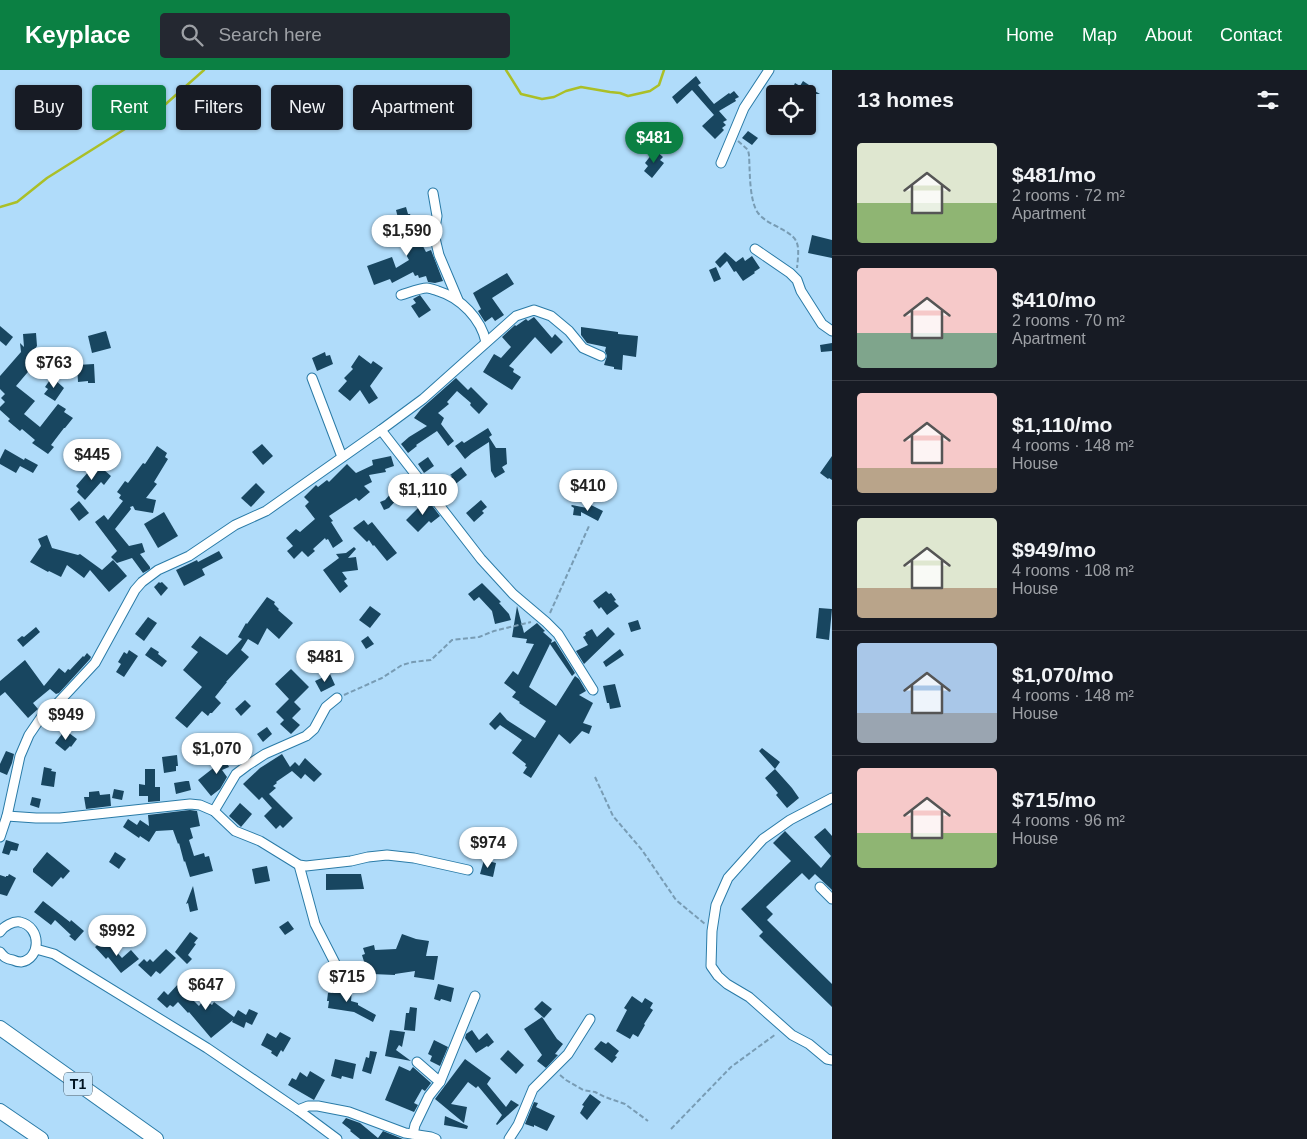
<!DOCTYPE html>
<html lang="en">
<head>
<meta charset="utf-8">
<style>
	:root { --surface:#171b24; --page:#242831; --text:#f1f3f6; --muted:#9ea1a6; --line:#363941; --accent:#0b8043 }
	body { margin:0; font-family:Helvetica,sans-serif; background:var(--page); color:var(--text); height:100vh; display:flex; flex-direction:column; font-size:19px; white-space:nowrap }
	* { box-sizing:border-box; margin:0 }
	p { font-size:16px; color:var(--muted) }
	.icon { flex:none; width:28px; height:28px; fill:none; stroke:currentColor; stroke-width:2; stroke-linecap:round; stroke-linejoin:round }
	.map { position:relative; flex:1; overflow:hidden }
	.drawer { display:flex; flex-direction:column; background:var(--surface); width:475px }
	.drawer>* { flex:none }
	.banner { position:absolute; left:15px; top:15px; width:475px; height:45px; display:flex; gap:10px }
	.tools { position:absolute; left:766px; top:15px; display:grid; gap:10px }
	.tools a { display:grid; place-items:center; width:50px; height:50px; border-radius:5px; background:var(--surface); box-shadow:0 1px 4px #0004; font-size:25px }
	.price { position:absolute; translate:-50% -42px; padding:0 11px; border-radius:18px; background:#fff; color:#222; font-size:16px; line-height:32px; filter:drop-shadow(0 1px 2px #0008) }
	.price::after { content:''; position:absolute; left:50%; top:30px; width:15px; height:11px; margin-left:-8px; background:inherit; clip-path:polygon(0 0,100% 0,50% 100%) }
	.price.active { background:var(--accent); color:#fff }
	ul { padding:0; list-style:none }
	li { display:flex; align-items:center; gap:15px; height:125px; padding:0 25px }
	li+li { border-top:1px solid var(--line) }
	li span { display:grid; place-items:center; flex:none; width:140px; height:100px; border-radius:5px; color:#555 }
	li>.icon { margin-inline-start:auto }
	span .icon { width:60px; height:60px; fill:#fffc; stroke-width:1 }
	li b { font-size:21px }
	h2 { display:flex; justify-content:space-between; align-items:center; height:60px; padding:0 25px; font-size:21px }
	.pill { padding:0 18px; border-radius:5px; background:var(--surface); box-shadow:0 1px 4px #0004; font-size:18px; line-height:45px }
	.pill.active { background:var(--accent); color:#fff }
	header { display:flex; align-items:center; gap:30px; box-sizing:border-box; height:70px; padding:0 25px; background:var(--accent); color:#fff }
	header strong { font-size:24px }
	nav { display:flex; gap:28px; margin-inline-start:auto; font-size:18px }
	.search { width:350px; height:45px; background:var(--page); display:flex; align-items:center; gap:12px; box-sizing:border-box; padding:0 18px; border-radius:5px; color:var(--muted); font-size:19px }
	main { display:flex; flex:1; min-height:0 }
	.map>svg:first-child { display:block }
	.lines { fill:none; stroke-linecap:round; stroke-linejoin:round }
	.stream { stroke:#abbf27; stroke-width:2.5 }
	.building { fill:#184660 }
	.minor-casing { stroke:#2a7ba7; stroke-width:11 }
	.highway-casing { stroke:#2a7ba7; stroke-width:16 }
	.path { stroke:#789cb4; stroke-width:2; stroke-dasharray:5 2.5; stroke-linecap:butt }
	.minor { stroke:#fff; stroke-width:9 }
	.highway { stroke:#fff; stroke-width:14 }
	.labels { text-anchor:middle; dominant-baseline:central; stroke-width:5; stroke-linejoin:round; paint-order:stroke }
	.shield { fill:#cae7fb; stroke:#3d5362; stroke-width:1 }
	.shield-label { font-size:14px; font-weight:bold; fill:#001320 }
</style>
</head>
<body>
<header>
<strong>Keyplace</strong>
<div class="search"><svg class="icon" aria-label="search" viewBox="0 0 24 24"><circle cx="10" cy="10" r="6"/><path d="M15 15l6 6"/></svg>Search here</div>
<nav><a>Home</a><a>Map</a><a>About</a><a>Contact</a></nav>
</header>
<main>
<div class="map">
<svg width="832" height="1069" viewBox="0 0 832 1069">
	<rect width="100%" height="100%" fill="#b0dcfa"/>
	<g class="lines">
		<g class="stream">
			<polyline points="506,0 521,24 542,29 554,27 566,21 581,17 610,22 620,23 628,26 650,21 659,15 664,0"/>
			<polyline points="0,137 17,132 47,108 125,59 159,40 204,0"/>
		</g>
	</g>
	<g class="building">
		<polygon points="696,6 701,13 698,15 714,34 729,23 730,24 734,21 739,27 735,29 736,31 719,41 727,50 723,52 726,55 722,58 724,60 715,69 702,56 715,44 714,45 692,20 677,34 672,27"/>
		<polygon points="803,11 809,15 808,17 820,24 790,24 795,13 800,16"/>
		<polygon points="748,61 758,68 752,75 742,68"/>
		<polygon points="655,80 663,87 660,90 664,93 652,108 644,101 648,96 645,93"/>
		<polygon points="406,137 408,144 410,144 415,156 413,157 426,182 431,180 443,211 435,213 428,212 426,206 419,208 418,205 415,206 413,202 392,213 390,209 374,215 367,196 392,187 396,198 409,190 399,172 403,170 394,148 398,148 396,140"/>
		<polygon points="812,165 832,170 832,188 808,183"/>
		<polygon points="725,182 736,192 743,187 745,191 752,186 760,198 754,202 755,203 743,211 736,201 734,202 727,191 720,198 715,192"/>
		<polygon points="716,197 721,209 714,212 709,200"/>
		<polygon points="507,203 514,214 492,228 504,245 495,251 492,247 485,252 478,241 481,239 473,223"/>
		<polygon points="420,225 431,240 419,248 411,236 416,233 413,229"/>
		<polygon points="534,247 552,268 555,264 563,272 551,284 535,267 509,296 514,299 513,302 521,307 512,320 483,302 494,284 501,288 511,277 502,267 515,255 516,256 526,249 528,251"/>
		<polygon points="0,256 13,267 6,276 0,271"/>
		<polygon points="581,257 618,262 618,264 638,266 636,287 623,285 622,300 614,299 614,297 604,295 607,286 605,281 606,277 587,273 581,265"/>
		<polygon points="106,261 111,278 92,283 88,266"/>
		<polygon points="36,263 37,276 29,287 33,291 31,294 33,296 16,316 35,331 24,344 40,357 58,334 66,339 64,342 73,348 65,358 64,358 51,375 54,377 48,384 32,373 35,370 22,359 20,361 8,351 10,349 0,340 0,337 5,332 1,328 5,324 0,319 0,306 21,282 20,273 24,277 23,264"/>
		<polygon points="832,273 832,281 821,282 820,275"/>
		<polygon points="325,282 326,286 330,285 333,294 317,301 312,288"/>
		<polygon points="57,283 59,287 63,284 71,297 59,305 50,290 50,287"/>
		<polygon points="359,285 371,294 373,291 383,298 370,316 378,328 369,334 360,320 350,331 338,321 347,311 344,308 353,299 351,297"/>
		<polygon points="94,294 95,313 88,313 88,311 78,312 77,295"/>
		<polygon points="52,307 64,318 55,331 44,324 48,319 45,317"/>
		<polygon points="456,308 468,320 471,317 488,334 479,344 470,335 471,333 457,321 447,332 449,334 438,343 444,348 441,354 454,371 448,376 437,361 416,375 417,376 408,383 401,374 409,367 427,356 414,348 421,339"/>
		<polygon points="488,358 492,365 489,367 496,378 506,378 507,394 502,397 505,402 495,408 491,401 489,372 472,383 465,389 455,376 462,371 464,373"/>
		<polygon points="262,374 273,386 263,395 252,382"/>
		<polygon points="157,376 167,383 165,387 168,389 154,412 157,414 146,428 156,430 153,443 135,440 133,436 130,437 131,439 115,459 129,476 142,473 145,482 140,484 150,497 150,499 143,503 132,488 117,493 111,487 117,481 95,452 104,445 108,450 123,431 119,428 121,425 117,422 125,411 128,413 143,393 145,394"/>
		<polygon points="5,379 24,390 25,388 38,395 33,403 20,396 16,403 0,394 0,389"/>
		<polygon points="391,386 394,396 385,399 386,402 369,405 372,412 364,416 370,422 359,431 356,428 329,446 333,451 331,452 343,471 333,478 328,469 326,470 325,468 313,479 315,481 308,487 302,481 294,489 287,481 293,476 286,468 296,459 300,462 315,449 305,436 309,432 304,427 316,415 318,417 327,410 329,412 347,394 356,403 373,395 372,390"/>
		<polygon points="832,386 832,410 829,408 828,409 820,403"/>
		<polygon points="428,387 434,396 424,403 418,394"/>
		<polygon points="96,393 111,406 104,415 101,412 85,430 77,422 79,419 76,416"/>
		<polygon points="461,397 467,405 453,416 451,418 452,419 445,425 438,417 452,406 450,405"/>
		<polygon points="256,413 265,422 251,437 241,428"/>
		<polygon points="394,420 400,426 389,438 384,440 380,432 385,430"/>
		<polygon points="427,429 440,446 431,453 429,451 418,462 406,450"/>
		<polygon points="481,430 487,437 482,441 484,443 474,452 466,443"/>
		<polygon points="79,431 89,443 79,451 70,439"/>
		<polygon points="589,434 603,441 598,451 581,442 581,446 573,445 574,438 571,436 572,435 587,438"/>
		<polygon points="164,442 178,466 158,478 144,454"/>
		<polygon points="364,450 368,455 372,452 397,483 387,491 374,475 373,476 369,470 367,472 353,458"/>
		<polygon points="47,465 52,478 78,485 80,484 102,500 113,490 127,506 109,522 90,500 84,508 67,495 61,507 49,501 48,502 30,492 41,476 38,469"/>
		<polygon points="354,477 356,479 348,488 356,487 358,500 342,502 347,509 344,511 348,516 340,523 323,500 339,488 336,484 346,483"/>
		<polygon points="219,481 223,488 202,499 205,505 184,516 176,500 197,490 198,492"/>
		<polygon points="159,512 160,513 162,512 168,518 161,526 154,517"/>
		<polygon points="482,513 501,532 499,533 509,544 511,550 495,554 492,541 479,527 474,531 468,524"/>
		<polygon points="606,521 609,524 611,523 616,530 614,531 619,536 607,545 601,537 599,539 593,531"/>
		<polygon points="267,527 275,532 274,534 279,539 278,540 293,553 279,569 267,558 258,575 248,569 241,580 249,587 226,612 227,612 215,627 221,633 212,643 210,643 208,646 202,641 187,658 175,648 202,617 183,600 198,582 191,577 200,566 227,585 242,569 238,567 246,553 247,554"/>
		<polygon points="370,536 381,544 370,558 359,550"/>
		<polygon points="517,536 524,563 537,553 545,561 543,562 552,570 551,573 555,571 575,603 572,606 550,574 529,617 556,636 575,606 579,609 586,621 579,625 593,633 583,653 592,656 589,664 582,661 570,674 559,664 531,708 523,703 527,697 525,696 526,694 512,683 522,670 500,655 495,660 489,654 500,642 507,650 535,668 546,651 519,633 520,632 512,627 516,622 504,613 513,601 518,605 534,574 526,573 527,569 512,567"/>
		<polygon points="819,538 832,539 829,570 816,568"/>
		<polygon points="148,547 157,553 144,571 135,564"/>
		<polygon points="638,550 641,559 631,562 628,553"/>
		<polygon points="36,557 40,562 23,577 17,570 22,566 24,567"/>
		<polygon points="608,557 615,564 584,594 576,581 588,575 583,567 586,565 585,563 592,559 597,567"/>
		<polygon points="368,566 374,574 366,579 361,571"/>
		<polygon points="151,577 159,582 158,584 167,591 162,597 145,585"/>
		<polygon points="620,579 624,585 606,597 603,592"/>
		<polygon points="129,580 138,586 124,607 116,602 121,594 118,592 124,582 127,584"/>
		<polygon points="87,583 91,587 90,589 59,623 56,624 50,619 33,633 38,639 28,648 5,622 0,626 0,611 25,590 44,616 59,598 65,603 68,599 70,600 83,586 84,587"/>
		<polygon points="291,599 309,617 294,632 301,639 292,648 300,655 291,664 280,654 284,650 276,642 289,629 275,614"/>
		<polygon points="330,604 335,615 321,622 315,611"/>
		<polygon points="615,614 621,637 610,639 609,633 607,633 603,616"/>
		<polygon points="245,630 251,636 241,646 235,639"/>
		<polygon points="267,657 272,664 263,672 257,664"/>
		<polygon points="65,660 77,669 71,677 70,676 65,681 55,673"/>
		<polygon points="762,678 780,692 775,699 792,718 799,728 787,738 776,725 778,723 765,708 775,699 759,681"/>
		<polygon points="6,681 14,684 12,693 7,705 0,702 0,694"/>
		<polygon points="231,682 235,692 228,695 229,697 222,700 227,707 220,719 211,726 198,710 221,692 219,687"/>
		<polygon points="282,684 290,697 295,692 299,696 305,688 322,704 314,712 305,704 301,709 292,701 276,712 277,713 273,716 276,718 269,724 293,748 283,758 280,755 276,759 264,746 272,738 262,727 259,730 243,714 260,698"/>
		<polygon points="177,685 178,696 176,696 176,701 164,703 162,687"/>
		<polygon points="44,697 52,699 51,701 56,702 54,717 41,715"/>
		<polygon points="145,699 155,699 155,717 160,717 160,731 148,732 148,726 139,726 139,714 145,715"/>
		<polygon points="186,711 189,711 191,720 176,724 174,713"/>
		<polygon points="114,719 124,721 122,730 112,728"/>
		<polygon points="99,721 100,725 110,724 111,736 86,739 84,727 89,727 89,722"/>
		<polygon points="32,727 41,729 39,738 30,735"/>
		<polygon points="240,733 252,744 241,757 229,746"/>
		<polygon points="190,740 197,741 200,756 190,758 193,768 189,770 194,786 204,783 205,787 209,786 213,801 190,807 185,791 184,792 179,773 178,774 173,760 156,761 149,772 140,766 139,768 123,757 128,749 137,755 140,750 149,756 148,745"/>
		<polygon points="825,758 832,766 832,820 815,804 809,810 802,803 766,837 773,844 767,850 832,914 832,937 759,866 763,862 741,839 791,791 773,773 785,761 821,798 831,786 814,767"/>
		<polygon points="6,770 19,774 17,781 11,780 9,785 2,783"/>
		<polygon points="47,782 70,801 63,809 61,807 52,817 33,802 33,799"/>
		<polygon points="115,782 126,789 119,799 109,792"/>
		<polygon points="484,790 496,793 493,807 480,804"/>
		<polygon points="267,796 270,811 255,814 252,799"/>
		<polygon points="9,804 16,808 7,826 0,824 0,805 6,807 6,806 8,806"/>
		<polygon points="326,804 361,804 364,819 326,820"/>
		<polygon points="193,816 198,840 190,842 188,833 186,834"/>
		<polygon points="43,831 70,852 71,850 84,861 75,871 69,866 71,865 55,850 51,855 34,842"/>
		<polygon points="288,851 294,859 285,865 279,857"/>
		<polygon points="190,862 198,868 194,873 196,874 188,885 192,889 187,894 175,882"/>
		<polygon points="402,864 416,869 429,871 426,886 438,886 434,910 414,907 415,901 395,904 395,905 372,904 365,906 362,895 365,895 362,885 365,884 363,878 374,875 375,880 396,879"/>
		<polygon points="107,871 122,888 131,880 139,889 121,903 108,887 106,889 95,877 101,872 103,874"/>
		<polygon points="166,879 176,888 160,904 156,901 151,907 138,895 144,889 147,892 150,889 153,892"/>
		<polygon points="180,912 188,919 185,922 199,936 204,929 212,935 214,932 234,947 238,940 246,945 249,939 258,943 252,955 246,952 244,958 232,952 233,950 211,968 189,942 188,943 178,932 173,937 170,935 167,938 157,929 164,921 168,925"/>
		<polygon points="438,914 454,918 451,932 441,929 440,931 434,929"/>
		<polygon points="332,917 352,920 351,931 358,933 358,935 376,945 373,952 354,942 328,938 329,931 327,931 328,923 332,923"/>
		<polygon points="632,926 642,933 645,928 653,933 650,938 653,940 644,954 645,955 638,967 633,964 630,969 616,961 627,940 624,938"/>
		<polygon points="542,931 552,939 544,948 534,939"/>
		<polygon points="410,937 417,938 415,961 404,960 406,943 409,943"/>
		<polygon points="542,947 557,969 563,974 555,984 558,985 546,998 537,991 542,985 524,959"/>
		<polygon points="390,960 405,962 402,977 399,975 396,980 411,991 385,986"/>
		<polygon points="472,960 479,970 487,963 494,972 488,977 487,976 476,983 465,968 466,964"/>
		<polygon points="280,962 291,968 283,982 281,980 277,987 271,983 272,981 261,975 267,963 276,968"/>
		<polygon points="434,970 448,977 440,996 430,991 432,986 428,984"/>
		<polygon points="601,971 606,974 608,972 619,981 615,986 617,987 612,993 594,979"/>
		<polygon points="508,980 524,995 516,1004 500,989"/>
		<polygon points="370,981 377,982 371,1004 362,1001 366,987 369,988"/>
		<polygon points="335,989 356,994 353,1009 342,1006 341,1009 331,1006"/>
		<polygon points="465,989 491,1008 487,1014 506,1037 511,1030 519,1035 497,1055 496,1054 502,1045 478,1016 476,1018 468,1012 451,1034 467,1037 464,1053 435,1029"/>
		<polygon points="399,996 410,1001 413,997 431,1013 425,1021 422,1019 414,1033 418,1035 414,1042 385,1030"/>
		<polygon points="310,1001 325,1010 314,1030 288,1015 292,1008 296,1010 300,1002 307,1007"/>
		<polygon points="590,1024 601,1032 587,1050 580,1043 584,1036 582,1035"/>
		<polygon points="534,1032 538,1033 536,1037 555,1046 547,1061 534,1055 534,1057 525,1054"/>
		<polygon points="445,1046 468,1056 467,1059 444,1055"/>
		<polygon points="346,1048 360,1053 378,1068 383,1061 403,1069 360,1069 350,1061 351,1060 342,1053"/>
	</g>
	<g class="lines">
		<g class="minor-casing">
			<g id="minor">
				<polyline points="721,93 744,38 769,0"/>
				<polyline points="433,123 437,146 434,164 439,185 458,230"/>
				<polyline points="755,179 790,203 797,210 801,221 822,254 832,261"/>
				<path d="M 401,225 C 408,223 420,218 427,218 C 430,218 435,220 438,221 C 461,228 481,249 486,272"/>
				<polyline points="312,308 342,387"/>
				<polyline points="381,360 481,489 513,524 546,552 558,564 593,620"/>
				<polyline points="832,728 790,750 763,769 728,808 716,835 712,861 711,896 718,906 727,914 749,927 792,965 809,974 827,989 832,990"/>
				<polyline points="214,741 236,704 248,695 265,684 306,666 314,659 326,637 337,628"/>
				<polyline points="7,746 36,748 60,748 190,734 200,735 214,741 235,761 260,771 299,795 306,796 351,791 368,787 387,785 414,788 468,800"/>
				<polyline points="0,767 7,746 20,686 29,665 42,646 54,637 95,593 135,520 142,512 158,500 189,486 235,455 266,441 381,360 423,329 516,246 534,240 551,246 569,261 583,278 601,286"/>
				<polyline points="299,795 315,854 337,897"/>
				<polyline points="820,817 832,829"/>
				<path d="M 0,862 C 4,856 13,851 20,852 C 42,857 41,889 21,892 C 18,892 15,891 13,890 C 6,889 4,887 0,882"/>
				<polyline points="36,879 54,884 207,978 298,1040 337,1069"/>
				<polyline points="417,992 440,1012"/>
				<polyline points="298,1040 308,1036 318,1036 349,1042 405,1063 431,1067 436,1069"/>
				<polyline points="413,1064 415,1055 429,1026 440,1012 475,926"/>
				<polyline points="509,1069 518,1055 533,1019 568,984 590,949"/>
			</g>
		</g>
		<g class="highway-casing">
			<g id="highway">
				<polyline points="0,958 156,1069"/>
				<polyline points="0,1041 41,1069"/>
			</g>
		</g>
		<g class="path">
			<path d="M 738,71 L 748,80 L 749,85 C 750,101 749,130 758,143 C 763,149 768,152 774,155 C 799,168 800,170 797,198"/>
			<polyline points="550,543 589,456"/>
			<polyline points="344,625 382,608 402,595 413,592 431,590 452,570 479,567 494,561 531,552"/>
			<polyline points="595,707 613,746 642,780 676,830 705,854"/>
			<polyline points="560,1005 566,1010 583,1020 595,1022 605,1027 625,1034 648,1051"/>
			<polyline points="671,1059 731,997 776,964"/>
		</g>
		<use href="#minor" class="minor"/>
		<use href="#highway" class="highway"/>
	</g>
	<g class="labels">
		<rect class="shield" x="64" y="1002.5" width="28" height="23" rx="4"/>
		<g class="shield-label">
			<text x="78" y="1014">T1</text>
		</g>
	</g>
</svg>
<div class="tools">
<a><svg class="icon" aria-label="locate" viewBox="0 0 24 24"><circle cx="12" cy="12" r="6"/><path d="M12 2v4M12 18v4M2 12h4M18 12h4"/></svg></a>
</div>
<b class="price active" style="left:654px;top:94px">$481</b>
<b class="price" style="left:407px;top:187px">$1,590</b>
<b class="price" style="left:54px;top:319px">$763</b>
<b class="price" style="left:92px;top:411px">$445</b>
<b class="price" style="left:588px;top:442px">$410</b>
<b class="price" style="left:423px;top:446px">$1,110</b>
<b class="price" style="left:325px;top:613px">$481</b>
<b class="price" style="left:66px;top:671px">$949</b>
<b class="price" style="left:217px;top:705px">$1,070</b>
<b class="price" style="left:488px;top:799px">$974</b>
<b class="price" style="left:117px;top:887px">$992</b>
<b class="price" style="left:347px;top:933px">$715</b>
<b class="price" style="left:206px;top:941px">$647</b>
<div class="banner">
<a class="pill">Buy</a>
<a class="pill active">Rent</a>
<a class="pill">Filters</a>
<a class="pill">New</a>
<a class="pill">Apartment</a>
</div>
</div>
<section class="drawer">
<h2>13 homes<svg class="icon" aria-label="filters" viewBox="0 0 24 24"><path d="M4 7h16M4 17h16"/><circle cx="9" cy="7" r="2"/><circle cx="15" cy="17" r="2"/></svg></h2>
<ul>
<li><span style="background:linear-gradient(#dfe7d0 60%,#8fb573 0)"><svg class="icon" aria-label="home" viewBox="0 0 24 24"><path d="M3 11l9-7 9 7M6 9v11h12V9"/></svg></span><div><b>$481/mo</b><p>2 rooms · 72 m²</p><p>Apartment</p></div></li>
<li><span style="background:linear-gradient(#f6c9c9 65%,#7fa58c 0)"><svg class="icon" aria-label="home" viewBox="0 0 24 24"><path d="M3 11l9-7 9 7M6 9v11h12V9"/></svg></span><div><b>$410/mo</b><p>2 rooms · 70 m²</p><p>Apartment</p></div></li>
<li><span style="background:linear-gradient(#f6c9c9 75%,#b9a48a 0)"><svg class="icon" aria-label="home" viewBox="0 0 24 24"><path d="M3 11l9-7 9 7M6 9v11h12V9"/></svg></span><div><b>$1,110/mo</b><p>4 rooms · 148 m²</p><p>House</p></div></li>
<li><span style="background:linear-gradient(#dfe7d0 70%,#b9a48a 0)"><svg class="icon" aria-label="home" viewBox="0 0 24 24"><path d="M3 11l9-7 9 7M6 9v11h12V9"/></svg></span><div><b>$949/mo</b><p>4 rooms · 108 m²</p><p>House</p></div></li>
<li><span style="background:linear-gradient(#a9c7e8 70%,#9aa5b1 0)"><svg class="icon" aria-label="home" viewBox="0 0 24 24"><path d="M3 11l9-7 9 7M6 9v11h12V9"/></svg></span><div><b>$1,070/mo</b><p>4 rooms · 148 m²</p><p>House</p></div></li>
<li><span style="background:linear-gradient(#f6c9c9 65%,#8fb573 0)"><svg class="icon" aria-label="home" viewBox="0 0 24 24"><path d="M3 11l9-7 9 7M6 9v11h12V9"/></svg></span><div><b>$715/mo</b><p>4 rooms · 96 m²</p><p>House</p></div></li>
</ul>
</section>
</main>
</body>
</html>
